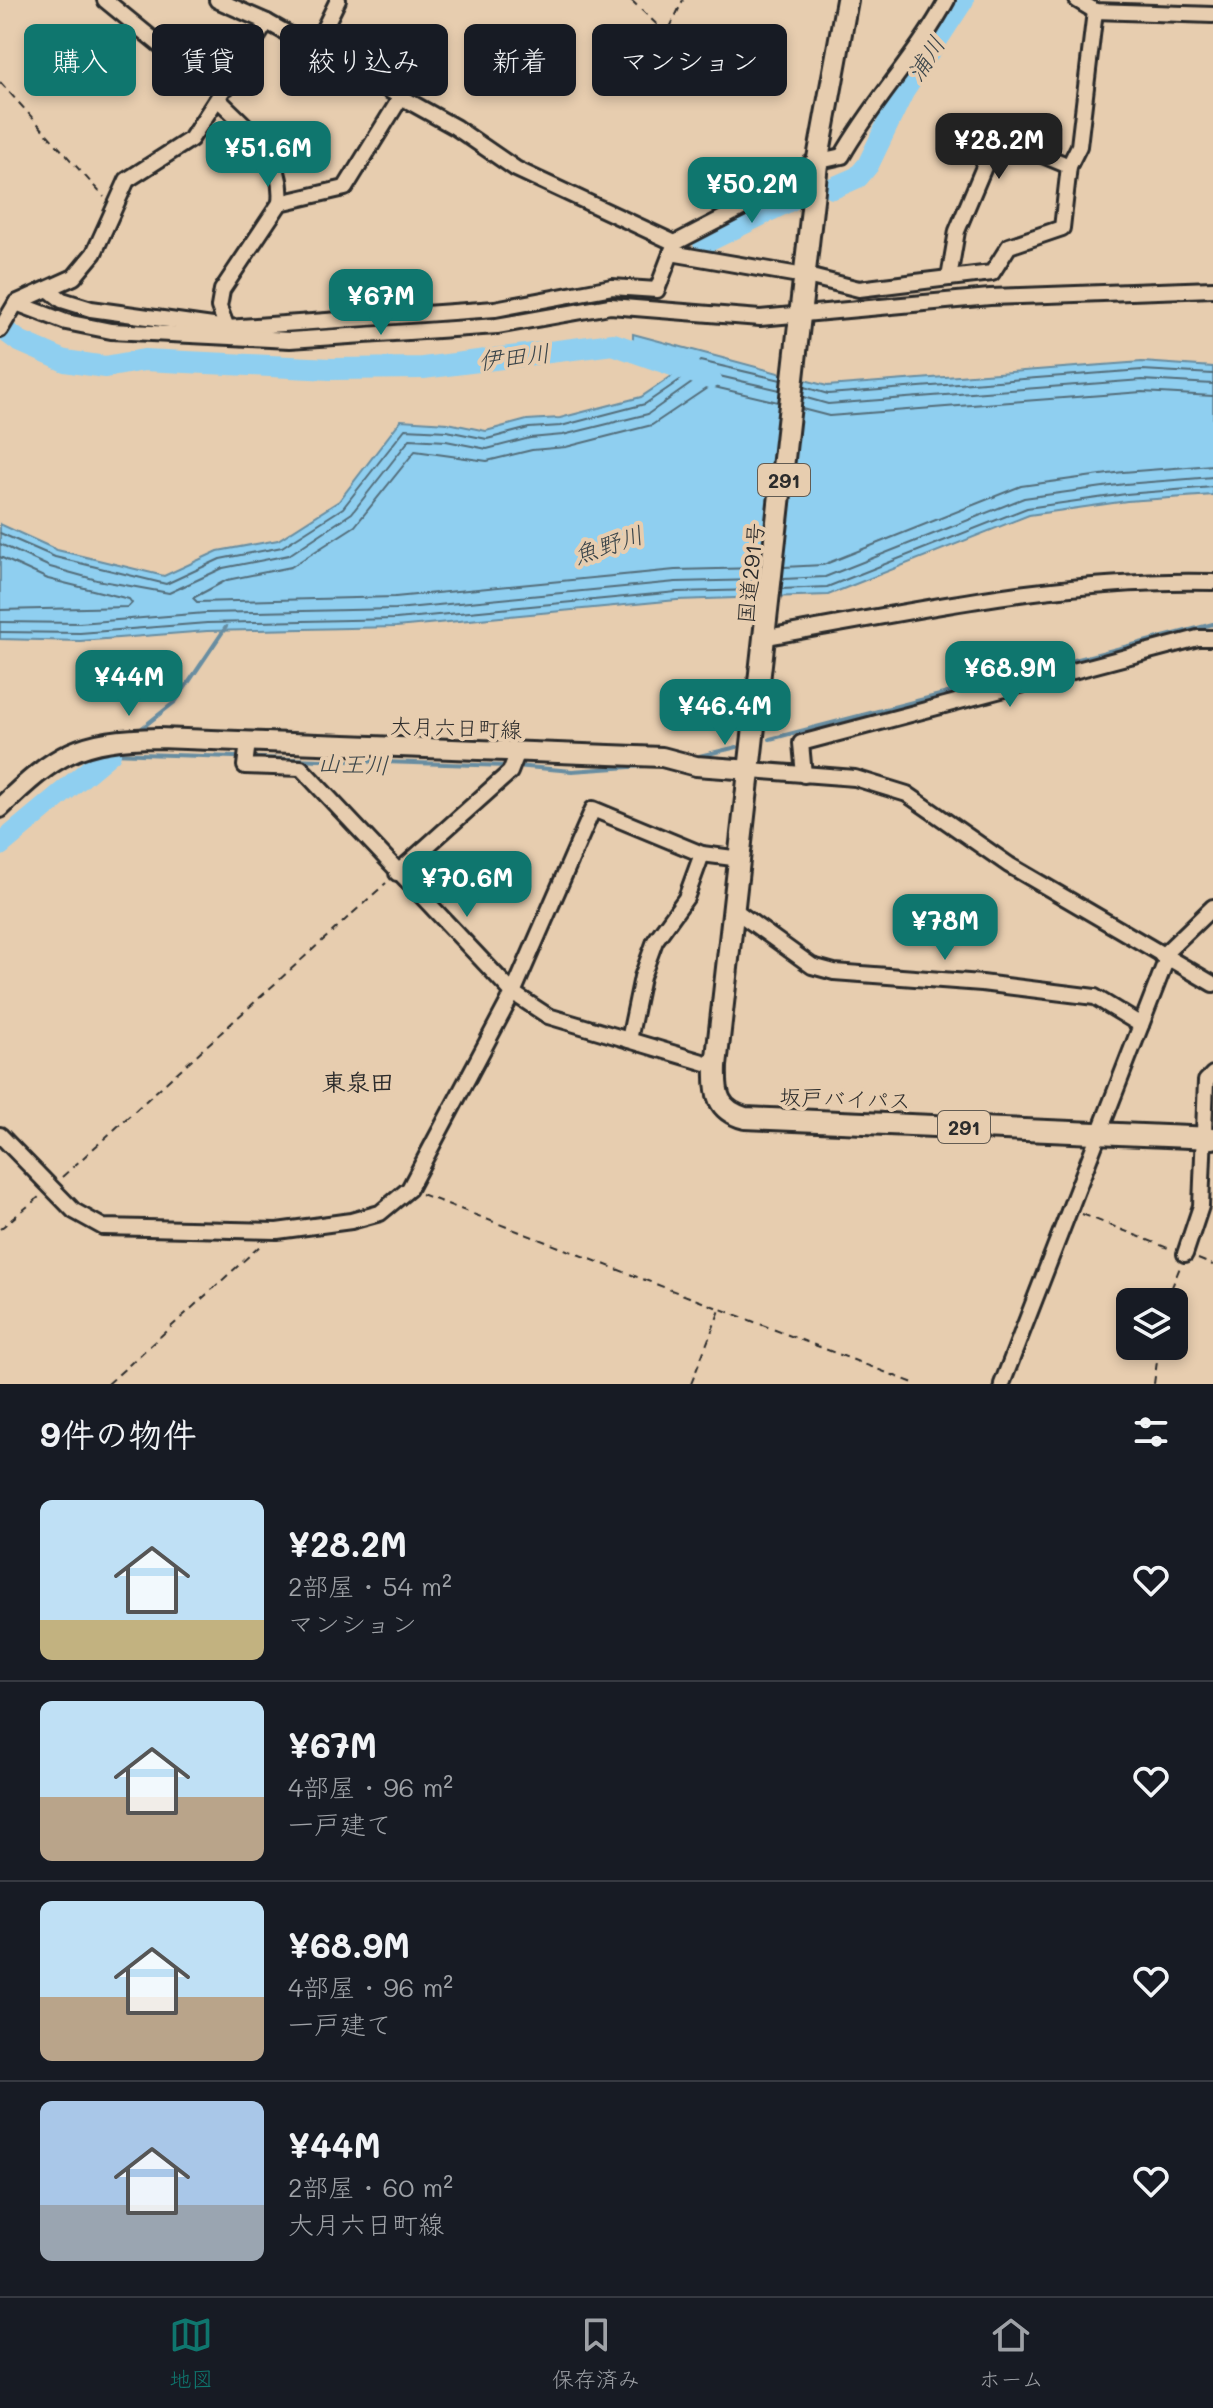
<!DOCTYPE html>
<html lang="ja">
<head>
<meta charset="utf-8">
<style>
	:root { --surface:#171b24; --page:#20242c; --text:#f1f3f6; --muted:#9ea1a6; --line:#363941; --accent:#0f766e }
	body { margin:0; font-family:Mali,"Klee One",sans-serif; background:var(--page); color:var(--text); height:100vh; display:flex; flex-direction:column; font-size:30px; white-space:nowrap }
	* { box-sizing:border-box; margin:0 }
	p { font-size:26px; color:var(--muted) }
	.icon { flex:none; width:44px; height:44px; fill:none; stroke:currentColor; stroke-width:2; stroke-linecap:round; stroke-linejoin:round }
	.map { position:relative; height:1384px; overflow:hidden }
	.panel { display:flex; flex-direction:column; background:var(--surface); flex:1 }
	.panel>* { flex:none }
	.hud { position:absolute; left:24px; top:24px; width:800px; height:72px; display:flex; gap:16px }
	.tools { position:absolute; left:1116px; top:1288px; display:grid; gap:16px }
	.tools a { display:grid; place-items:center; width:72px; height:72px; border-radius:12px; background:var(--surface); box-shadow:0 4px 12px #0003; font-size:40px }
	.price { position:absolute; translate:-50% -68px; padding:0 18px; border-radius:16px; background:var(--accent); color:#fff; font-size:26px; line-height:52px; filter:drop-shadow(0 2px 4px #0008) }
	.price::after { content:''; position:absolute; left:50%; top:48px; width:24px; height:18px; margin-left:-12px; background:inherit; clip-path:polygon(0 0,100% 0,50% 100%) }
	.price.current { background:#222; color:#fff }
	ul { padding:0; list-style:none }
	li { display:flex; align-items:center; gap:24px; height:200px; padding:0 40px }
	li+li { border-top:2px solid var(--line) }
	li span { display:grid; place-items:center; flex:none; width:224px; height:160px; border-radius:12px; color:#555 }
	li>.icon { margin-inline-start:auto }
	span .icon { width:96px; height:96px; fill:#fffc; stroke-width:1 }
	li b { font-size:34px }
	h2 { display:flex; justify-content:space-between; align-items:center; height:96px; padding:0 40px; font-size:34px }
	.chip { padding:0 28px; border-radius:12px; background:var(--surface); box-shadow:0 4px 12px #0003; font-size:28px; line-height:72px }
	.chip.current { background:var(--accent); color:#fff }
	.menu { display:flex; justify-content:space-around; align-items:center; height:112px; border-top:2px solid var(--line); background:var(--surface); font-size:22px; color:var(--muted) }
	.menu a { display:grid; justify-items:center; gap:4px }
	.menu .current { color:var(--accent) }
	.map>svg:first-child { display:block }
	.water { fill:#8fcff0; stroke:#678da1; stroke-width:2 }
	.lines { fill:none; stroke-linecap:round; stroke-linejoin:round }
	.shore { stroke:#536d7a; stroke-width:2 }
	.stream { stroke:#678da1; stroke-width:4 }
	.river { stroke:#8fcff0; stroke-width:22 }
	.minor-casing { stroke:#2b2b2b; stroke-width:20 }
	.major-casing { stroke:#2b2b2b; stroke-width:24 }
	.highway-casing { stroke:#2b2b2b; stroke-width:26 }
	.path { stroke:#2b2b2b; stroke-width:2; stroke-dasharray:8 6; stroke-linecap:butt }
	.minor { stroke:#e7cdaf; stroke-width:14 }
	.major { stroke:#e7cdaf; stroke-width:18 }
	.highway { stroke:#e7cdaf; stroke-width:20 }
	.labels { text-anchor:middle; dominant-baseline:central; stroke-width:8; stroke-linejoin:round; paint-order:stroke }
	.shield { fill:#e7cdaf; stroke:#635c53; stroke-width:2 }
	.shield-label { font-size:20px; font-weight:bold; fill:#2b2b2b }
	.street-label { font-size:22px; fill:#2b2b2b; stroke:#e7cdaf }
	.water-label { font-size:24px; font-style:italic; fill:#3a4449; stroke:#e7cdaf }
	.neighbourhood-label { font-size:24px; font-weight:bold; fill:#2b2b2b; stroke:#e7cdaf }
</style>
</head>
<body>
<div class="map">
<svg width="1213" height="1384" viewBox="0 0 1213 1384">
	<rect width="100%" height="100%" fill="#e7cdaf"/>
	<filter id="ink" filterUnits="userSpaceOnUse"><feTurbulence type="fractalNoise" baseFrequency=".0125" numOctaves="2"/><feDisplacementMap in="SourceGraphic" scale="16" xChannelSelector="R" yChannelSelector="G"/><feConvolveMatrix kernelMatrix="1 2 1 2 8 2 1 2 1" color-interpolation-filters="sRGB"/></filter>
	<g filter="url(#ink)">
		<polygon class="water" points="633,334 827,386 1142,362 1213,367 1213,495 1127,501 1029,515 828,595 677,600 396,627 207,631 80,641 0,639 0,524 57,550 164,576 218,551 278,540 339,501 401,420 448,423 486,431 527,420 560,418 641,397 691,363 633,342"/>
		<g class="lines">
			<g class="shore">
				<polyline points="804,387 828,394 1142,370 1213,374"/>
				<polyline points="803,397 828,404 1142,380 1213,384"/>
				<polyline points="802,409 829,416 1142,392 1213,396"/>
				<polyline points="0,533 55,557 166,584 220,559 282,547 343,508 405,429 447,431 487,439 529,428 561,426 645,404 693,371 700,361 781,380"/>
				<polyline points="0,544 50,567 97,580 169,593 223,568 289,555 352,513 410,439 446,441 487,449 530,438 563,435 648,414 706,373 780,390"/>
				<polyline points="0,557 48,579 129,599 132,603 128,607 0,610"/>
				<polyline points="784,567 823,565 1021,486 1123,472 1213,465"/>
				<polyline points="760,568 675,570 395,597 197,602 193,598 227,580 291,567 355,526 415,451 487,461 532,450 566,447 652,425 710,386 778,402"/>
				<polyline points="783,579 825,577 1024,498 1125,484 1213,477"/>
				<polyline points="781,589 827,587 1027,508 1126,494 1213,487"/>
				<polyline points="0,622 79,623 206,613 396,609 676,582 758,580"/>
				<polyline points="0,632 80,633 207,623 396,619 677,592 757,590"/>
			</g>
			<g class="stream">
				<polyline points="137,732 176,701 226,627"/>
				<polyline points="770,739 1213,624"/>
				<polyline points="110,753 507,766"/>
				<polyline points="691,758 737,747"/>
				<polyline points="516,766 572,771 659,765"/>
			</g>
			<g class="river">
				<polyline points="833,188 858,177 868,165 903,92 963,0"/>
				<polyline points="704,243 801,195"/>
				<polyline points="0,327 19,341 65,361 105,367 144,360 331,369 423,368 613,344 710,378"/>
				<polyline points="0,845 110,753"/>
			</g>
			<g class="minor-casing">
				<g id="minor">
					<polyline points="105,0 165,49 227,87"/>
					<polyline points="217,0 267,22 401,97 455,127 516,169 675,243"/>
					<polyline points="1077,0 1095,11 1213,15"/>
					<polyline points="314,49 338,0"/>
					<path d="M 219,100 C 249,130 285,156 280,203"/>
					<polyline points="671,253 793,274"/>
					<polyline points="815,278 859,289 949,278 957,231 997,136 1069,166 1079,146 1095,11"/>
					<polyline points="949,278 992,273 1009,246 1062,228 1069,166"/>
					<path d="M 48,289 L 62,300 L 91,309 L 227,328 L 495,309 L 612,287 L 657,290 L 675,243 L 771,193 L 811,163 L 842,156 C 873,101 917,56 947,0"/>
					<polyline points="16,303 66,322 111,331 290,340 497,326 610,306 760,318 990,297 1213,289"/>
					<polyline points="227,328 219,307 222,290 280,203 345,188 401,97"/>
					<polyline points="0,330 16,303 74,277 94,253 127,180 191,139 267,22"/>
					<path d="M 767,637 C 915,611 1062,578 1213,582"/>
					<polyline points="248,742 245,766 301,768 513,993 548,1016 716,1066"/>
					<polyline points="751,770 855,778 907,794 1009,865 1213,984"/>
					<polyline points="804,775 801,743 1198,638 1213,638"/>
					<polyline points="397,873 510,772 517,754"/>
					<polyline points="736,911 812,966 834,972 982,983 1095,997 1141,1025"/>
					<polyline points="1162,956 1213,907"/>
					<polyline points="629,1040 642,977 655,941 686,898 702,854"/>
					<polyline points="0,1135 74,1211 103,1227 277,1231 351,1221 380,1213 409,1189 513,993 593,809 702,854 741,859"/>
					<polyline points="1185,1254 1201,1206 1206,1081 1213,1074"/>
					<polyline points="1002,1384 1167,958"/>
				</g>
			</g>
			<g class="major-casing">
				<path id="major" d="M 0,808 C 56,753 80,739 159,738 L 662,757 L 696,766 L 751,770"/>
			</g>
			<g class="highway-casing">
				<path id="highway" d="M 847,0 L 817,164 L 716,1066 C 715,1094 717,1110 745,1118 L 1213,1138"/>
			</g>
			<g class="path">
				<polyline points="631,0 667,34 683,0"/>
				<polyline points="0,82 104,197"/>
				<polyline points="62,1177 386,883"/>
				<polyline points="421,1194 916,1384"/>
				<polyline points="1082,1214 1173,1250"/>
				<polyline points="0,1229 39,1197"/>
				<polyline points="1198,1259 1213,1265"/>
				<polyline points="1166,1302 1180,1267"/>
				<polyline points="108,1384 261,1245"/>
				<polyline points="691,1384 720,1310"/>
				<polyline points="1154,1384 1159,1346"/>
			</g>
			<use href="#minor" class="minor"/>
			<use href="#major" class="major"/>
			<use href="#highway" class="highway"/>
		</g>
	</g>
	<g class="labels">
		<g class="shield">
			<rect x="758" y="464" width="52" height="32" rx="6"/>
			<rect x="938" y="1111" width="52" height="32" rx="6"/>
		</g>
		<g class="shield-label">
			<text x="784" y="480">291</text>
			<text x="964" y="1127">291</text>
		</g>
		<g class="street-label">
			<text transform="translate(750 573) rotate(-84)">国道291号</text>
			<text transform="translate(456 727) rotate(2)">大月六日町線</text>
			<text transform="translate(845 1098) rotate(2)">坂戸バイパス</text>
		</g>
		<g class="water-label">
			<text transform="translate(925 58) rotate(-57)">浦川</text>
			<text transform="translate(514 356) rotate(-7)">伊田川</text>
			<text transform="translate(608 544) rotate(-18)">魚野川</text>
			<text transform="translate(353 763) rotate(2)">山王川</text>
		</g>
		<g class="neighbourhood-label">
			<text x="358" y="1081">東泉田</text>
		</g>
	</g>
</svg>
<div class="tools">
<a><svg class="icon" aria-label="layers" viewBox="0 0 24 24"><path d="M12 4l9 5-9 5-9-5zM3 14l9 5 9-5"/></svg></a>
</div>
<b class="price current" style="left:999px;top:181px">¥28.2M</b>
<b class="price" style="left:268px;top:189px">¥51.6M</b>
<b class="price" style="left:752px;top:225px">¥50.2M</b>
<b class="price" style="left:381px;top:337px">¥67M</b>
<b class="price" style="left:1010px;top:709px">¥68.9M</b>
<b class="price" style="left:129px;top:718px">¥44M</b>
<b class="price" style="left:725px;top:747px">¥46.4M</b>
<b class="price" style="left:467px;top:919px">¥70.6M</b>
<b class="price" style="left:945px;top:962px">¥78M</b>
<div class="hud">
<a class="chip current">購入</a>
<a class="chip">賃貸</a>
<a class="chip">絞り込み</a>
<a class="chip">新着</a>
<a class="chip">マンション</a>
</div>
</div>
<section class="panel">
<h2>9件の物件<svg class="icon" aria-label="filters" viewBox="0 0 24 24"><path d="M4 7h16M4 17h16"/><circle cx="9" cy="7" r="2"/><circle cx="15" cy="17" r="2"/></svg></h2>
<ul>
<li><span style="background:linear-gradient(#bfe0f5 75%,#c2b280 0)"><svg class="icon" aria-label="home" viewBox="0 0 24 24"><path d="M3 11l9-7 9 7M6 9v11h12V9"/></svg></span><div><b>¥28.2M</b><p>2部屋 · 54 m²</p><p>マンション</p></div><svg class="icon" aria-label="heart" viewBox="0 0 24 24"><path d="M12 20l-8-8c-3-5 5-10 8-4 3-6 11-1 8 4z"/></svg></li>
<li><span style="background:linear-gradient(#bfe0f5 60%,#b9a48a 0)"><svg class="icon" aria-label="home" viewBox="0 0 24 24"><path d="M3 11l9-7 9 7M6 9v11h12V9"/></svg></span><div><b>¥67M</b><p>4部屋 · 96 m²</p><p>一戸建て</p></div><svg class="icon" aria-label="heart" viewBox="0 0 24 24"><path d="M12 20l-8-8c-3-5 5-10 8-4 3-6 11-1 8 4z"/></svg></li>
<li><span style="background:linear-gradient(#bfe0f5 60%,#b9a48a 0)"><svg class="icon" aria-label="home" viewBox="0 0 24 24"><path d="M3 11l9-7 9 7M6 9v11h12V9"/></svg></span><div><b>¥68.9M</b><p>4部屋 · 96 m²</p><p>一戸建て</p></div><svg class="icon" aria-label="heart" viewBox="0 0 24 24"><path d="M12 20l-8-8c-3-5 5-10 8-4 3-6 11-1 8 4z"/></svg></li>
<li><span style="background:linear-gradient(#a9c7e8 65%,#9aa5b1 0)"><svg class="icon" aria-label="home" viewBox="0 0 24 24"><path d="M3 11l9-7 9 7M6 9v11h12V9"/></svg></span><div><b>¥44M</b><p>2部屋 · 60 m²</p><p>大月六日町線</p></div><svg class="icon" aria-label="heart" viewBox="0 0 24 24"><path d="M12 20l-8-8c-3-5 5-10 8-4 3-6 11-1 8 4z"/></svg></li>
</ul>
</section>
<nav class="menu">
<a class="current"><svg class="icon" aria-label="map" viewBox="0 0 24 24"><path d="M3 6l6-2 6 2 6-2v14l-6 2-6-2-6 2zM9 4v14M15 6v14"/></svg>地図</a>
<a><svg class="icon" aria-label="saved" viewBox="0 0 24 24"><path d="M7 4h10v16l-5-4-5 4z"/></svg>保存済み</a>
<a><svg class="icon" aria-label="home" viewBox="0 0 24 24"><path d="M3 11l9-7 9 7M6 9v11h12V9"/></svg>ホーム</a>
</nav>
</body>
</html>
